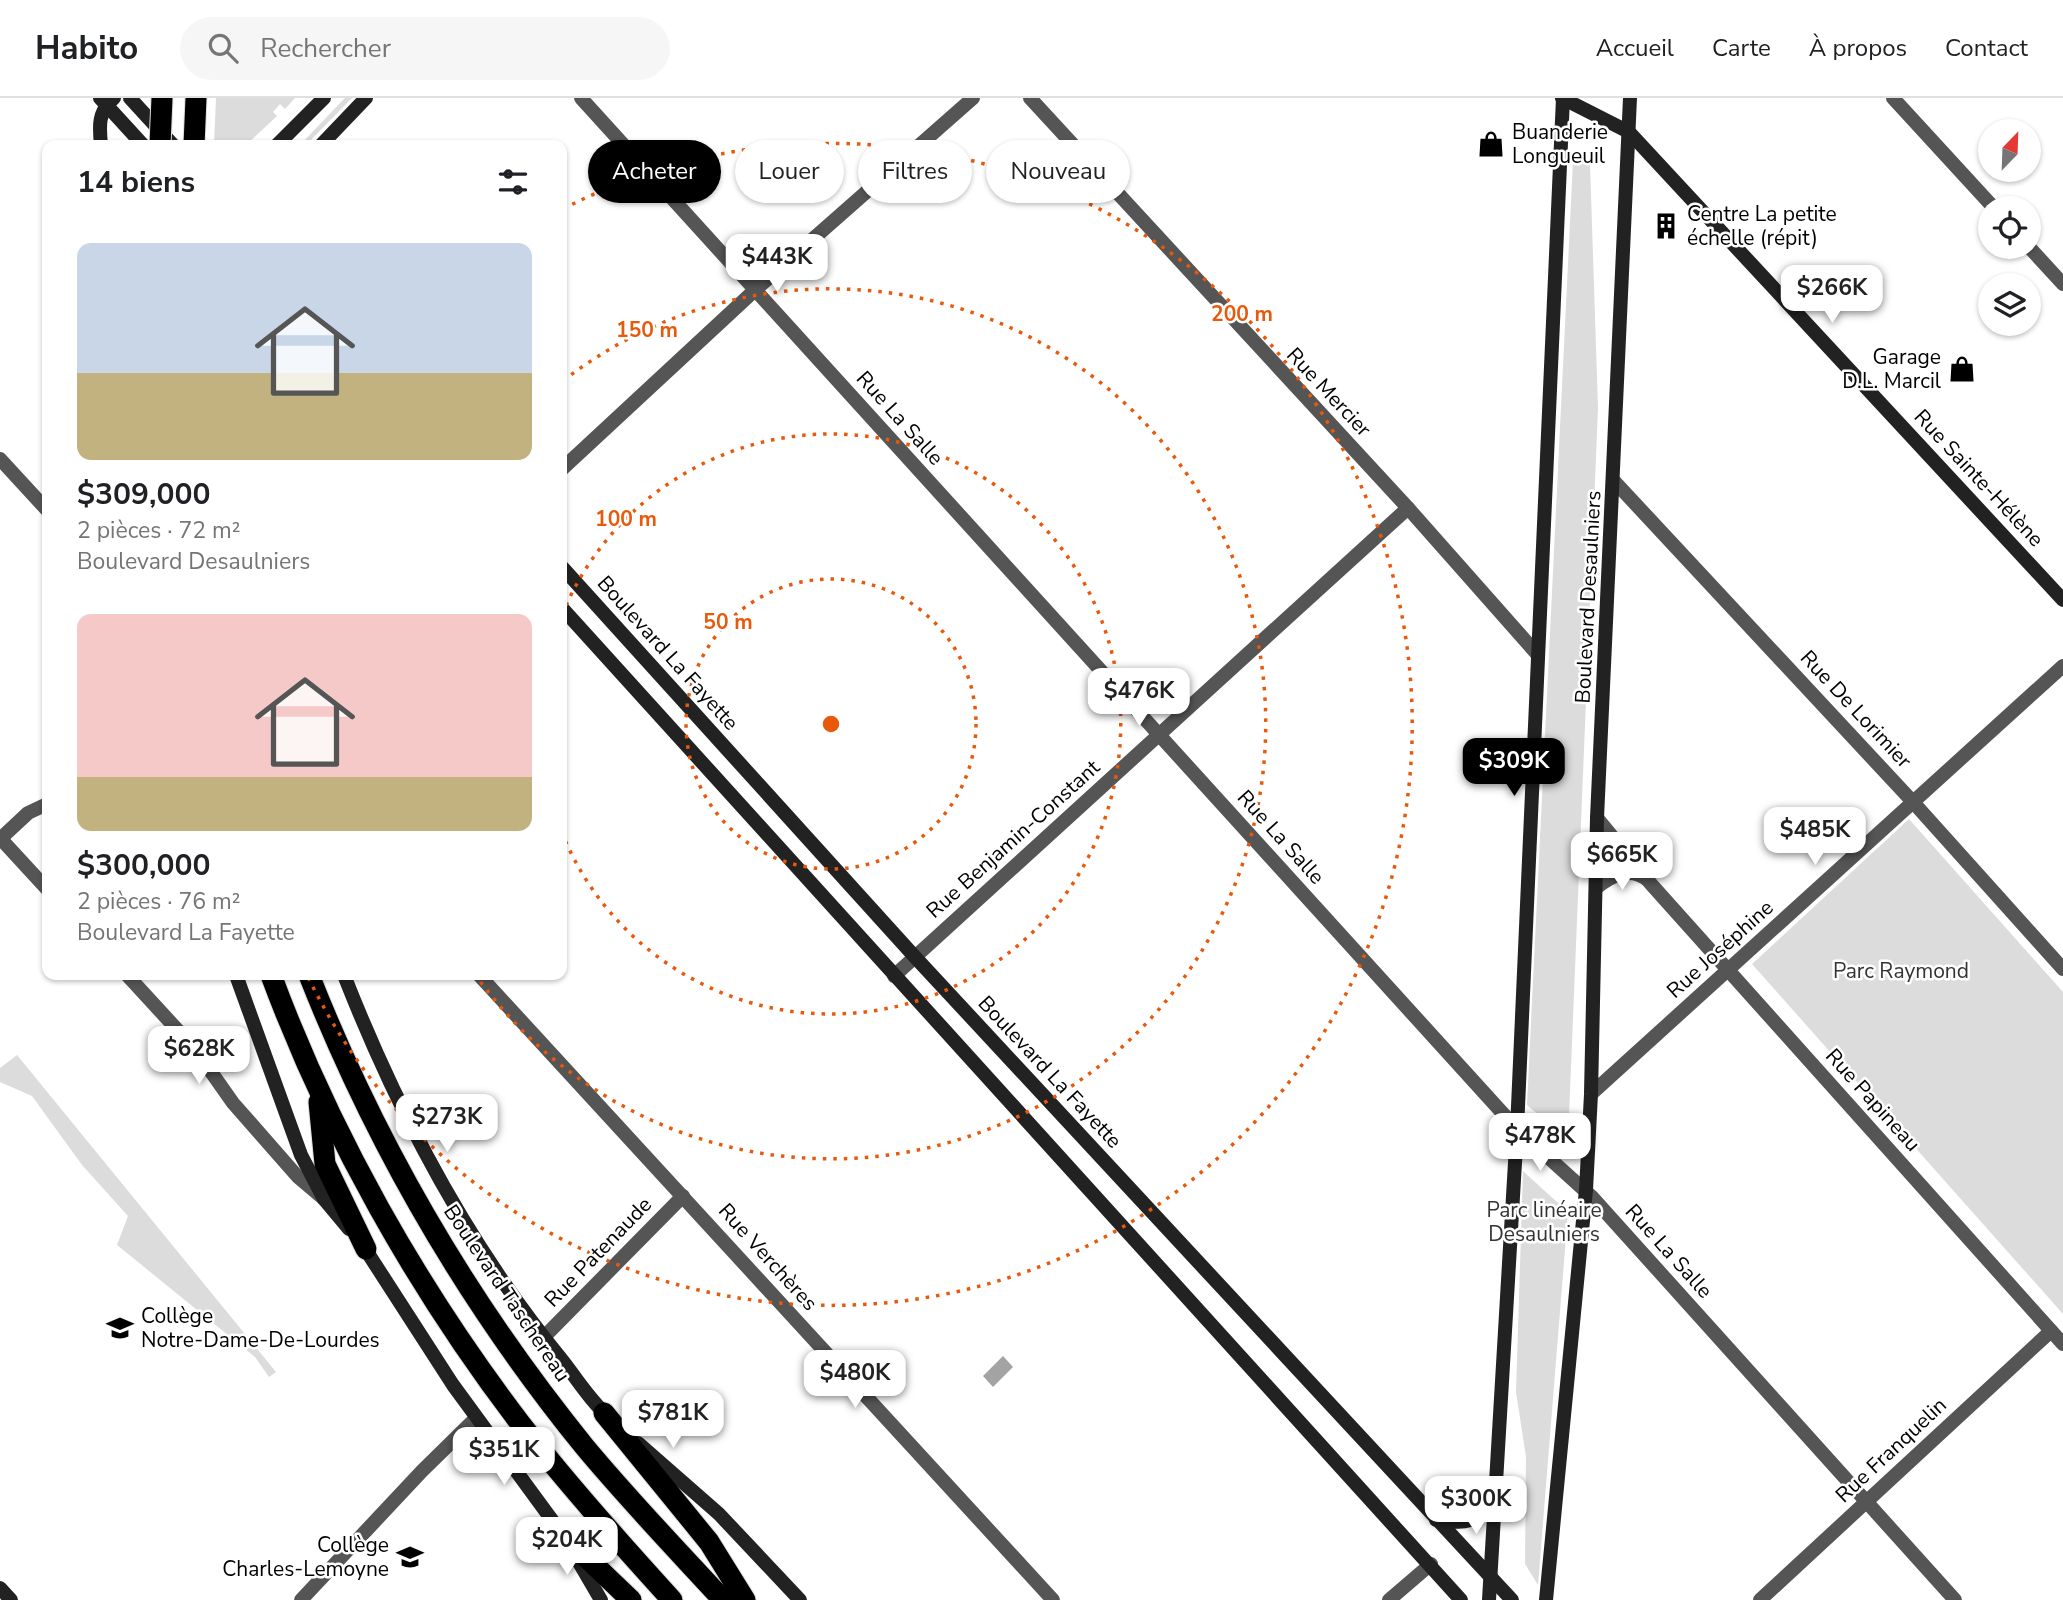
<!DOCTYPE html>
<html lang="fr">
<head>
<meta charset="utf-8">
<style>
	:root { --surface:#fff; --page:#f6f6f6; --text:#202124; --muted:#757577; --line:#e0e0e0; --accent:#000 }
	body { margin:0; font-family:"Nunito Sans",sans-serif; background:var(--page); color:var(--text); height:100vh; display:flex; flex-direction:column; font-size:26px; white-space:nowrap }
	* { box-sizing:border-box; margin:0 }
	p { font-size:23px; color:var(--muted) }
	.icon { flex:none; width:38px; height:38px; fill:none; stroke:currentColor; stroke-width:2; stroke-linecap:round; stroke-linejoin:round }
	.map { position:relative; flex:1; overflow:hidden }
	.details { position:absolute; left:42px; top:42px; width:525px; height:840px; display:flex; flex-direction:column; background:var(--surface); border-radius:14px; box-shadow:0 2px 5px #0004 }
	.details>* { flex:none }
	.top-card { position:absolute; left:588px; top:42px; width:665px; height:63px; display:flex; gap:14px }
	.needle { width:46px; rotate:23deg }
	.buttons { position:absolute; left:1978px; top:21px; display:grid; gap:14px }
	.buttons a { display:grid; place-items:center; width:63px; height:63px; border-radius:50%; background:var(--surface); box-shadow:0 2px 5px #0004; font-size:35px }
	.price { position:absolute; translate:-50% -60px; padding:0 16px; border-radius:14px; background:#fff; color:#222; font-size:23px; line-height:46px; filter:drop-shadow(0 2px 4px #0008) }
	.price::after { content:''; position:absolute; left:50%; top:42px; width:21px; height:16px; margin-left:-10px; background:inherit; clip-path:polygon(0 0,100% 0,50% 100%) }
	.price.current { background:var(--accent); color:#fff }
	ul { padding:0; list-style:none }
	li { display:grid; align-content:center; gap:14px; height:371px; padding:0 35px }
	li span { display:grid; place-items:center; height:217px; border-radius:14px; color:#555 }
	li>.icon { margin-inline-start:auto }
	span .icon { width:126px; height:126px; fill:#fffc; stroke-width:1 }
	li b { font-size:30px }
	h2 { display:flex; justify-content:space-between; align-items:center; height:84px; padding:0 35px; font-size:30px }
	.chip { padding:0 24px; border-radius:32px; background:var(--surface); box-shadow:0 2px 5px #0004; font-size:24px; line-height:63px }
	.chip.current { background:var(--accent); color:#fff }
	header { display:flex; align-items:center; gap:42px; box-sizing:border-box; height:98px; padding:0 35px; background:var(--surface); border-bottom:2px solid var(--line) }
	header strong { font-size:33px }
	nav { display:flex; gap:38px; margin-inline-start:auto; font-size:24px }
	.search { width:490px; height:63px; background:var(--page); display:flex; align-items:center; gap:18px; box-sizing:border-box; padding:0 24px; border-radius:38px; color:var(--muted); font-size:26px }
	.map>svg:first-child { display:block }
	.green { fill:#dcdcdc }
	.water { fill:#a3a3a3 }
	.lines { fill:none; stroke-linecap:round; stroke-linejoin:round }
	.highway-casing { stroke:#dbdbdb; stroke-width:23 }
	.street { stroke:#555; stroke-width:14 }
	.secondary { stroke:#222; stroke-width:14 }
	.highway { stroke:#000; stroke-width:21 }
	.highway-bridge-casing { stroke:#dbdbdb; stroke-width:23; stroke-linecap:butt }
	.highway-bridge { stroke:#000; stroke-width:21 }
	.ring { fill:none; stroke:#e8590c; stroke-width:3.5; stroke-dasharray:3.5 7 }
	.labels { text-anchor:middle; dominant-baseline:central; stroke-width:5; stroke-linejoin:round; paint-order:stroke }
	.poi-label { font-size:21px; fill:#000; stroke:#fff; text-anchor:start }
	.street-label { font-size:21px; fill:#000; stroke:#fff }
	.park-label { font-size:21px; fill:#333; stroke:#fff }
	.centre { fill:#e8590c; stroke:#fff; stroke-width:3.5 }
	.ring-label { font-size:21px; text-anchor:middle; font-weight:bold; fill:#e8590c; stroke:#fff; stroke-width:5; stroke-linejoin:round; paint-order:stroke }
</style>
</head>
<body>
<header>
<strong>Habito</strong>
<div class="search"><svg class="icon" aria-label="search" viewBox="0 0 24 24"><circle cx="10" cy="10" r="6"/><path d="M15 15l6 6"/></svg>Rechercher</div>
<nav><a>Accueil</a><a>Carte</a><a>À propos</a><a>Contact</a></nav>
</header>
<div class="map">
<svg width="2063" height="1502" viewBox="0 0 2063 1502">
	<rect width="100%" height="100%" fill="#fff"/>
	<g class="green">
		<polygon points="216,0 295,0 285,11 280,6 273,14 277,18 246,47 214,47"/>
		<polygon points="345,0 352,0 309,44 305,47 300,47"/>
		<polygon points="1573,63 1590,66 1598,310 1568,1042 1527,1007"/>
		<polygon points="1909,721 2063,894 2063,1216 1752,866"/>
		<polygon points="17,957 276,1274 269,1279 255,1259 117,1147 128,1118 82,1067 32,998 0,984 0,970"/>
		<polygon points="1523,1073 1568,1114 1538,1487 1525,1466 1526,1359 1516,1294"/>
	</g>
	<polygon class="water" points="1003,1258 1013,1269 993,1289 983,1278"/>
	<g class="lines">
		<g class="highway-casing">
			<g id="highway">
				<polyline points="194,47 196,0"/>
				<path d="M 271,877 C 330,1036 417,1190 520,1325 C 568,1387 620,1445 672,1502"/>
				<path d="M 309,877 C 376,1047 469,1206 584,1348 C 628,1401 676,1451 723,1502"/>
				<polyline points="319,1004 325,1066 366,1151"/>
				<polyline points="604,1315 709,1444 745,1502"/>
				<polyline points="563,1437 631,1502"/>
			</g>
		</g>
		<g class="street">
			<polyline points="581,0 1517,1031 1592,1099 1955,1502"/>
			<polyline points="1030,0 1408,410 1538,557"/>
			<polyline points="1893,0 1994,110"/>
			<polyline points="2028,148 2063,186"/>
			<polyline points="0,361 47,412"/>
			<polyline points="562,371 755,192 973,0"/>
			<polyline points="1614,383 1913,704 2063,871"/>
			<polyline points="1597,720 1651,786 2063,1246"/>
			<polyline points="0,740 47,791"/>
			<polyline points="0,741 28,715 47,706"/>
			<path d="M 1596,790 C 1612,777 1630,768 1648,782"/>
			<polyline points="127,877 195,951 233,1005 298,1079 324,1101"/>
			<polyline points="479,877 1053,1502"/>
			<polyline points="894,878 1408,410"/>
			<polyline points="1591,996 2063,568"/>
			<polyline points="543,1240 683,1098"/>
			<polyline points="301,1502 422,1373 476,1320"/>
			<polyline points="1389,1502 1431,1466"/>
			<polyline points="1760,1502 2051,1233"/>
		</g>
		<g class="secondary">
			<polyline points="100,0 143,47"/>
			<polyline points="130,0 173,47"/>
			<polyline points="1562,0 1629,34 2063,502"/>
			<path d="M 101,47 C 99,27 98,14 114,0"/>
			<polyline points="277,47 324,0"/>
			<polyline points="321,47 366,0"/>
			<polyline points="562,469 915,859 1512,1502"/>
			<polyline points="562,510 1461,1502"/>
			<polyline points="236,877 301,1057 324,1101 349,1131"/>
			<path d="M 344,877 C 397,1012 469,1149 562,1262 C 577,1281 591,1304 610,1320"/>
			<polyline points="362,1146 453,1287 563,1437 601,1502"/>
			<polyline points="638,1345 719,1416 800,1502"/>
			<path d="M 1436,1422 C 1472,1426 1472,1425 1496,1400"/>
			<polyline points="0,1490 11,1502"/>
			<polyline points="1489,1502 1517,1031 1563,0"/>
			<polyline points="1546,1502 1586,1092 1591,996 1597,720 1630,0"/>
		</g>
		<use href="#highway" class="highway"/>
		<g class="highway-bridge-casing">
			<polyline id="highway-bridge" points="160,47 162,0"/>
		</g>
		<use href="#highway-bridge" class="highway-bridge"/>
	</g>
	<g class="ring">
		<circle cx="831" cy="626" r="145"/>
		<path d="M562 517A290 290 0 1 1 562 735"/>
		<path d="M563 283A435 435 0 1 1 477 879"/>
		<path d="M563 111A581 581 0 1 1 309 881"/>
	</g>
	<defs>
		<g id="shop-bare" transform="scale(2.1)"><path d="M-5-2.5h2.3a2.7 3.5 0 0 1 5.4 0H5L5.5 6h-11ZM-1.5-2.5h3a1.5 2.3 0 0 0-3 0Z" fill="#000" stroke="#fff" stroke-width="2.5" paint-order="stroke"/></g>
		<g id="building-bare" transform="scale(2.1)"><path d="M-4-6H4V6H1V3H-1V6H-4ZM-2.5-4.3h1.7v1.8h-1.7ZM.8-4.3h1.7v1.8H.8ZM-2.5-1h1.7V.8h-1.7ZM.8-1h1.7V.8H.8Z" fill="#000" stroke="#fff" stroke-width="2.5" paint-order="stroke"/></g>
		<g id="school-bare" transform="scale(2.1)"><path d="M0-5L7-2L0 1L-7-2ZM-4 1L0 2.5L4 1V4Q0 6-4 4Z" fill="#000" stroke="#fff" stroke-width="2.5" paint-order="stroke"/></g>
	</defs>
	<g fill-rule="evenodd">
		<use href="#shop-bare" x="1491" y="46"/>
		<use href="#building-bare" x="1666" y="128"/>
		<use href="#shop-bare" x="1962" y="271"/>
		<use href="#school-bare" x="120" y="1230"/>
		<use href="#school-bare" x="410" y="1459"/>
	</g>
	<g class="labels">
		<g class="poi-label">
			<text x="1512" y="34">Buanderie<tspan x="1512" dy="24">Longueuil</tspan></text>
			<text x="1687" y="116">Centre La petite<tspan x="1687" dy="24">échelle (répit)</tspan></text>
			<text x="1941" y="259" text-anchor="end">Garage<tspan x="1941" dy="24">D.L. Marcil</tspan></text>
			<text x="141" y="1218">Collège<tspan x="141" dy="24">Notre-Dame-De-Lourdes</tspan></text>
			<text x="389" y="1447" text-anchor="end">Collège<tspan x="389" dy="24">Charles-Lemoyne</tspan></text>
		</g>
		<g class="street-label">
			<text transform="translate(1329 294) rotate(47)">Rue Mercier</text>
			<text transform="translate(900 320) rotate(48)">Rue La Salle</text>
			<text transform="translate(1979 380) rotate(47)">Rue Sainte-Hélène</text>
			<text transform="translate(1588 499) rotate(-87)">Boulevard Desaulniers</text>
			<text transform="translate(668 555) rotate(48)">Boulevard La Fayette</text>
			<text transform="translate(1856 611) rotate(47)">Rue De Lorimier</text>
			<text transform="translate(1281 739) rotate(48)">Rue La Salle</text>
			<text transform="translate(1013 741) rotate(-42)">Rue Benjamin-Constant</text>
			<text transform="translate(1720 851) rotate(-42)">Rue Joséphine</text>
			<text transform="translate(1050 974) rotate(47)">Boulevard La Fayette</text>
			<text transform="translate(1873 1002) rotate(48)">Rue Papineau</text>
			<text transform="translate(1669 1153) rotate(48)">Rue La Salle</text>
			<text transform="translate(598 1154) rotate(-46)">Rue Patenaude</text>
			<text transform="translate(768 1159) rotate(48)">Rue Verchères</text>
			<text transform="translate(507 1195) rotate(56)">Boulevard Taschereau</text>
			<text transform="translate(1891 1352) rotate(-43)">Rue Franquelin</text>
		</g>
		<g class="park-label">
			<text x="1901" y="873">Parc Raymond</text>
			<text x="1544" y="1112">Parc linéaire<tspan x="1544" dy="24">Desaulniers</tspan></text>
		</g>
	</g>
	<circle cx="831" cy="626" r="10" class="centre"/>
	<g class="ring-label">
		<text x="1242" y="223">200 m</text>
		<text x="647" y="239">150 m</text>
		<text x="626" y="428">100 m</text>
		<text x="728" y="531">50 m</text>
	</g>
</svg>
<div class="buttons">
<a><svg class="needle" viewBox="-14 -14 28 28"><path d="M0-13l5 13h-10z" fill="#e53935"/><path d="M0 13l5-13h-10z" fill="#757577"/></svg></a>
<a><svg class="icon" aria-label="locate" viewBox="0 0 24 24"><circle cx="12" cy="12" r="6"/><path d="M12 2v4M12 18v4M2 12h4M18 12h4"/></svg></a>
<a><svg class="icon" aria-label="layers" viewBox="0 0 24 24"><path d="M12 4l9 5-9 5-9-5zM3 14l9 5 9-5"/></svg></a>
</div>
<b class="price" style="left:777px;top:196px">$443K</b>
<b class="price" style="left:1832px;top:227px">$266K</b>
<b class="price" style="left:1139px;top:630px">$476K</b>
<b class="price current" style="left:1514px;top:700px">$309K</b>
<b class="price" style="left:1815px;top:769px">$485K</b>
<b class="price" style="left:1622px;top:794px">$665K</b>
<b class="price" style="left:199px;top:988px">$628K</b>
<b class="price" style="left:447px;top:1056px">$273K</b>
<b class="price" style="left:1540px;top:1075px">$478K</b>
<b class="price" style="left:855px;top:1312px">$480K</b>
<b class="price" style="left:673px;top:1352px">$781K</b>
<b class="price" style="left:504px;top:1389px">$351K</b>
<b class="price" style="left:1476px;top:1438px">$300K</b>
<b class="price" style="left:567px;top:1479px">$204K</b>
<div class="top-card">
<a class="chip current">Acheter</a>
<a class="chip">Louer</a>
<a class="chip">Filtres</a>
<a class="chip">Nouveau</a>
</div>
<section class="details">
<h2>14 biens<svg class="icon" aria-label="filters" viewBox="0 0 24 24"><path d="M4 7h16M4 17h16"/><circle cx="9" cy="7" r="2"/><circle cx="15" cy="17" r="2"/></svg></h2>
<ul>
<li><span style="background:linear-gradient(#c9d6e8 60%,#c2b280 0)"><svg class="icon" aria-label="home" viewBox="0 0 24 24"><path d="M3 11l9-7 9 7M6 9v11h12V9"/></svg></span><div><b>$309,000</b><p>2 pièces · 72 m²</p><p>Boulevard Desaulniers</p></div></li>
<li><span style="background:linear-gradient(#f6c9c9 75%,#c2b280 0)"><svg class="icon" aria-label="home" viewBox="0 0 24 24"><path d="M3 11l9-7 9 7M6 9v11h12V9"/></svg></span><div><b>$300,000</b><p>2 pièces · 76 m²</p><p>Boulevard La Fayette</p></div></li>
</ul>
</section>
</div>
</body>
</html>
